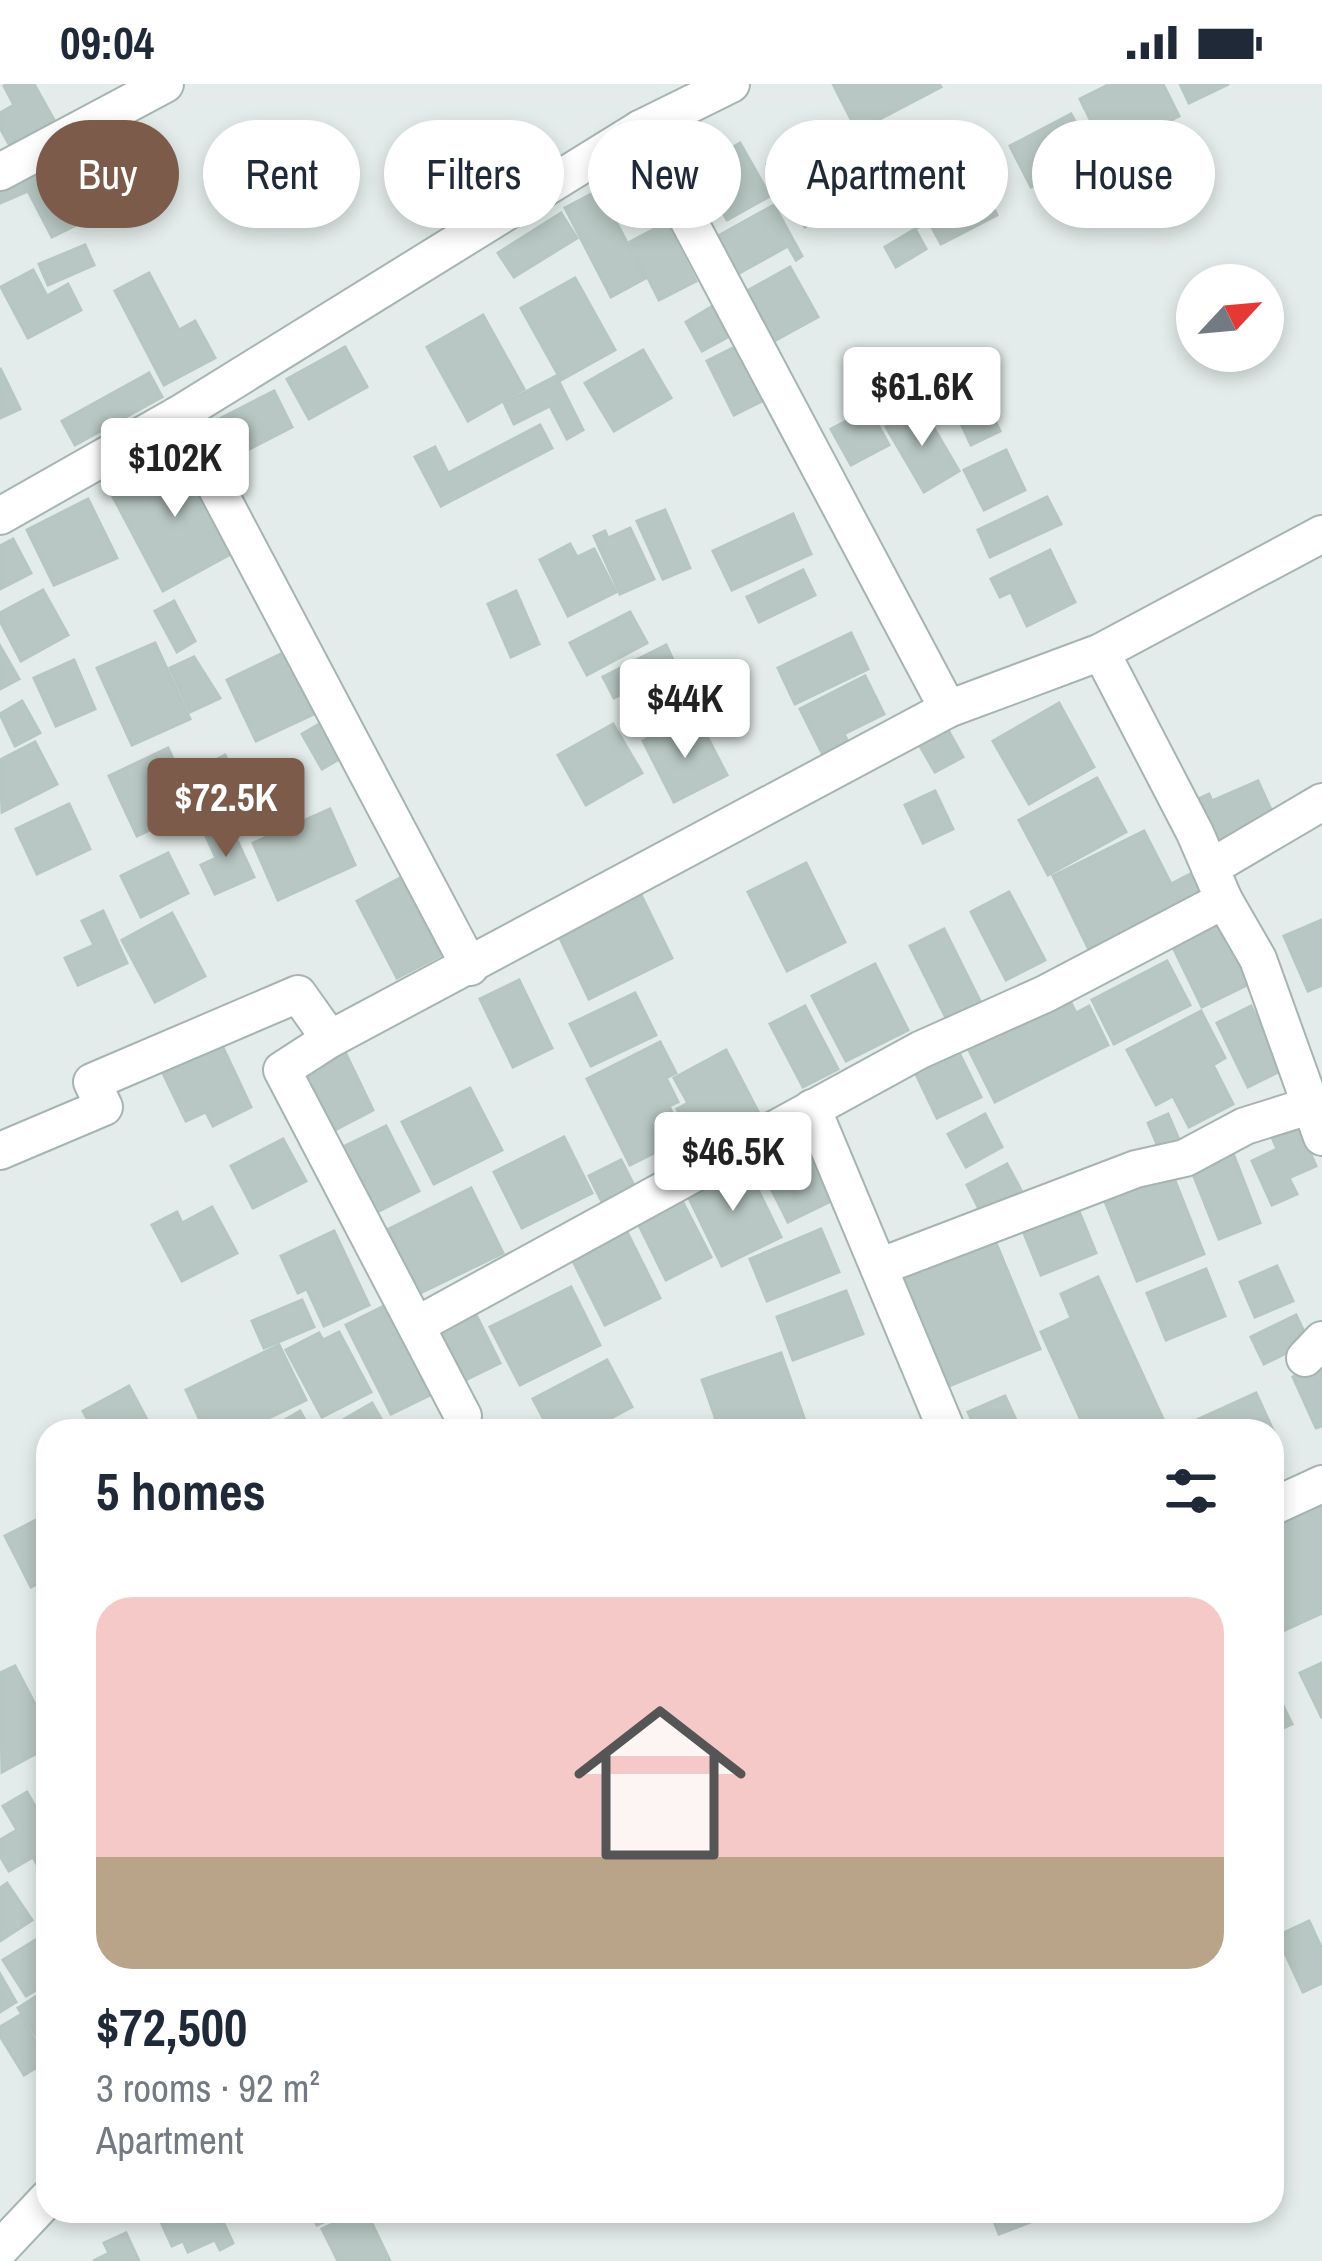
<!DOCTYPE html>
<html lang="en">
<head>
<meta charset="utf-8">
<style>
	:root { --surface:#fff; --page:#f6f6f7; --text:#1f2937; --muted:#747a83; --line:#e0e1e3; --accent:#7c5b4a }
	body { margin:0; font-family:"Archivo Narrow",sans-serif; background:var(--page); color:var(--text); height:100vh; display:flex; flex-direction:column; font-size:45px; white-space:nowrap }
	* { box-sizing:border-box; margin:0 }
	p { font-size:39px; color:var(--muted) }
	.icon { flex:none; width:66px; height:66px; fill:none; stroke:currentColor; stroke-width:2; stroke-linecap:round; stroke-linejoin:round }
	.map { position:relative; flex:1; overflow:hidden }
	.side { position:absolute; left:36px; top:1335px; width:1248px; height:804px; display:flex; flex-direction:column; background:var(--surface); border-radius:36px; box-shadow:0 6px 18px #0003 }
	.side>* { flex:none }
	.hud { position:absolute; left:36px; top:36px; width:1251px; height:108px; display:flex; gap:24px }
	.needle { width:78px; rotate:64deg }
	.tools { position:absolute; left:1176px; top:180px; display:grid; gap:24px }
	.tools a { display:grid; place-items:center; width:108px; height:108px; border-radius:50%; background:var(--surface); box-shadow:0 6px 18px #0003; font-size:60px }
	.price { position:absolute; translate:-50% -102px; padding:0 27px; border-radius:12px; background:#fff; color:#222; font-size:39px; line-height:78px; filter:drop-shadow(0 3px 6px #0008) }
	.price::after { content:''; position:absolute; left:50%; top:72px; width:36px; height:27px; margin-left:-18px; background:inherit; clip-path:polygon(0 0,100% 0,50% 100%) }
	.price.current { background:var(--accent); color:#fff }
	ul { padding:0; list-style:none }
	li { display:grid; align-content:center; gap:24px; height:636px; padding:0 60px }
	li+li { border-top:3px solid var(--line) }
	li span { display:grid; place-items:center; height:372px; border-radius:36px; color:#555 }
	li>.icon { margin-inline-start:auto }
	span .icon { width:216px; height:216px; fill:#fffc; stroke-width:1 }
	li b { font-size:51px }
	h2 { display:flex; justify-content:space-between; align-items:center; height:144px; padding:0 60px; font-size:51px }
	.pill { padding:0 42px; border-radius:54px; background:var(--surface); box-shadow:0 6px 18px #0003; font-size:42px; line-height:108px }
	.pill.current { background:var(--accent); color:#fff }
	.status { display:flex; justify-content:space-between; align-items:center; height:84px; padding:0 60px; background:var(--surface); direction:ltr }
	.status svg { height:33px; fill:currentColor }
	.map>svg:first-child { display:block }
	.building { fill:#b8c7c3; stroke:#b6c6c1; stroke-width:3 }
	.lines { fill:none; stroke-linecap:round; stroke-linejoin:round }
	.minor-casing { stroke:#a6b4b2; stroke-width:40 }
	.minor { stroke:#fff; stroke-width:36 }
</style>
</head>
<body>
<div class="status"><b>09:04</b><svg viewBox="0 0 49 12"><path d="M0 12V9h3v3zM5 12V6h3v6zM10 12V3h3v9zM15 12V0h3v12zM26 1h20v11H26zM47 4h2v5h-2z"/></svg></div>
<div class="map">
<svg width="1322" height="2177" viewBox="0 0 1322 2177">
	<rect width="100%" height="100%" fill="#e3ecea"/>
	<g class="building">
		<polygon points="7,0 34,0 54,36 9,60 0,44 0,29 14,21 4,2"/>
		<polygon points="833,0 939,0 941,3 857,47"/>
		<polygon points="1110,0 1163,0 1179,32 1106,68 1080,15"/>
		<polygon points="1180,0 1229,0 1189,19"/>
		<polygon points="1071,30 1093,70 1031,103 1010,62"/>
		<polygon points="818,48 857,112 805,143 767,80"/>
		<polygon points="740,59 770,112 727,136 697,84"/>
		<polygon points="106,68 126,107 76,133 55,95"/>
		<polygon points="41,72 76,141 52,153 28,107 0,119 0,93"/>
		<polygon points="943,72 950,86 969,75 997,131 941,160 929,138 917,144 893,96"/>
		<polygon points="637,86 653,116 615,136 646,194 611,213 565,124"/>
		<polygon points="774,121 802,172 796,176 788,162 736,191 716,153"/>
		<polygon points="561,129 577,154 514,193 498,169"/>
		<polygon points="666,139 696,197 659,216 630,158"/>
		<polygon points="915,145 926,165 896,183 885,163"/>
		<polygon points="85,161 94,181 48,201 39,180"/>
		<polygon points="790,183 818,233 765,262 738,212"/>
		<polygon points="33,186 47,212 68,200 81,226 28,254 1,203"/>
		<polygon points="149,189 179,246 195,237 215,274 164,301 115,207"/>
		<polygon points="575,194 615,266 561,296 521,224"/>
		<polygon points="711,223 728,253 702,267 686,238"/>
		<polygon points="483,231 524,305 468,337 427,263"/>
		<polygon points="737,262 764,316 734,331 707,277"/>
		<polygon points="345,263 367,303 309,335 287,295"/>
		<polygon points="643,266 671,314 614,347 585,299"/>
		<polygon points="967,277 1000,347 971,361 938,290"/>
		<polygon points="0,284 20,325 0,334"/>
		<polygon points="149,289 162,313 75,361 62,337"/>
		<polygon points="556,292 583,346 567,355 550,322 514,340 504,319"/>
		<polygon points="274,307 292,343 222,379 204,343"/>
		<polygon points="921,322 959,387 924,408 886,343"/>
		<polygon points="869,325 889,361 851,381 831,345"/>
		<polygon points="540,341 552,364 441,422 415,373 435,363 448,389"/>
		<polygon points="186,366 240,465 163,507 110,407"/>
		<polygon points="1006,366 1025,406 984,426 964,386"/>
		<polygon points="1047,413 1061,440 990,473 978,446"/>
		<polygon points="88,415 117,474 54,501 27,446"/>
		<polygon points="665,426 690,484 663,495 637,437"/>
		<polygon points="793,430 811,470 732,506 713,467"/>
		<polygon points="630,444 654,495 620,510 594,452 605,447 608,454"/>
		<polygon points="13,455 31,489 0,505 0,462"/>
		<polygon points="570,460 577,473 594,465 616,508 568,532 540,476"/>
		<polygon points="1050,466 1075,518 1027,542 1011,508 1000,513 991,495"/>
		<polygon points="803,486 815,511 759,538 747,513"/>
		<polygon points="43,506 68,551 21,577 0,537 0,529"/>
		<polygon points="516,507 539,560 511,573 488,520"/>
		<polygon points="174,517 195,557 177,568 155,527"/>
		<polygon points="630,528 647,559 587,591 570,559"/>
		<polygon points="851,549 868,585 795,620 778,584"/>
		<polygon points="155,559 190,635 132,661 97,584"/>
		<polygon points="666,561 676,582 614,614 603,593"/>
		<polygon points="0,562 19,595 0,605"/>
		<polygon points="285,568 314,630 256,657 227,596"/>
		<polygon points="194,573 220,614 190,628 170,584"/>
		<polygon points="74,576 95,625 56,642 34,594"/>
		<polygon points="676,591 689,615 638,641 626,616"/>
		<polygon points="865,592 884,630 844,650 851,664 826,677 800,625"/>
		<polygon points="22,617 40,649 15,662 0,630"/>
		<polygon points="1059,619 1094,683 1029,720 993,657"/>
		<polygon points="699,637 727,691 674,718 643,657 663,647 667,654"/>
		<polygon points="321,639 341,674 322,685 302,650"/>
		<polygon points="944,639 963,673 935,688 916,655"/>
		<polygon points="613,640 642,689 586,721 558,671"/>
		<polygon points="35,658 57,700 2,728 0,676"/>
		<polygon points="168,664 196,724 137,752 109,692"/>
		<polygon points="225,671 250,723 233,731 208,680"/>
		<polygon points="1097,694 1126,748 1048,791 1019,736"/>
		<polygon points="1258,697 1278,741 1222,766 1214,748 1188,720 1209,710 1212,717"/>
		<polygon points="935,707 953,745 923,759 905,721"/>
		<polygon points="69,720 90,765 37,790 16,745"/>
		<polygon points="330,725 355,781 278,816 253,759"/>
		<polygon points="228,737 254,793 215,810 201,781 216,774 204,748"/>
		<polygon points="1144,747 1171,800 1194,788 1208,816 1093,874 1053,792"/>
		<polygon points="168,769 188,809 141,833 121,792"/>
		<polygon points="806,779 845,858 787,887 748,808"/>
		<polygon points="400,794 441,871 397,894 357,817"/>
		<polygon points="639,807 672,874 589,915 557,848"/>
		<polygon points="1009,808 1045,876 1006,896 971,828"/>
		<polygon points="103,827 127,879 78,901 65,874 94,861 82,837"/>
		<polygon points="1218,828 1253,898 1202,923 1168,853"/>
		<polygon points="172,829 205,892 155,918 122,856"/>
		<polygon points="1322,836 1322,901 1308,907 1284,852"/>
		<polygon points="944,845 982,921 948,938 910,862"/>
		<polygon points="1167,877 1190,921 1114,960 1092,916"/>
		<polygon points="875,880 908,946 846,977 812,912"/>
		<polygon points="519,896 552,964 513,983 480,915"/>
		<polygon points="1064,905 1076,929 1089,922 1108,961 995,1018 968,964"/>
		<polygon points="635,909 656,951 591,982 570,940"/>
		<polygon points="805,922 838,985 803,1003 770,940"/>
		<polygon points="1251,922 1282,986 1248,1003 1217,939"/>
		<polygon points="1201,927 1225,974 1213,981 1233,1020 1189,1043 1173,1012 1156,1021 1127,966"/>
		<polygon points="219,955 251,1023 213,1042 206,1028 186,1037 160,983"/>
		<polygon points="660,958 676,989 666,994 678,1018 669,1022 684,1054 630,1081 587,995"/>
		<polygon points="956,963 981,1013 937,1034 913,984"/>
		<polygon points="726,966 764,1039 703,1072 677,1025 688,1019 674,994"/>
		<polygon points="345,968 373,1026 331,1048 295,993"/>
		<polygon points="470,1004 502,1066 434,1100 402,1038"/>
		<polygon points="985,1030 1002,1063 966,1083 948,1050"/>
		<polygon points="1168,1030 1183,1065 1163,1074 1148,1039"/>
		<polygon points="1297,1039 1316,1082 1289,1094 1297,1110 1272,1121 1252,1077 1277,1065 1271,1051"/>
		<polygon points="386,1042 419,1107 371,1131 339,1065"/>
		<polygon points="800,1046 833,1116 788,1138 753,1069"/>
		<polygon points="564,1053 592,1109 522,1144 494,1088"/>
		<polygon points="283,1055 306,1097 253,1124 231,1082"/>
		<polygon points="1231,1064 1260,1139 1219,1155 1189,1080"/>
		<polygon points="621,1076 639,1111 607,1128 589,1092"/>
		<polygon points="744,1077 781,1153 722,1182 685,1106"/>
		<polygon points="1007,1080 1021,1106 980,1127 967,1101"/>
		<polygon points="1170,1084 1204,1170 1137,1197 1102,1110"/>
		<polygon points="471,1104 503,1169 416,1211 385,1147"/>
		<polygon points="679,1111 711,1173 666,1196 635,1133"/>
		<polygon points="1074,1115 1096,1169 1041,1191 1019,1137"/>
		<polygon points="212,1123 237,1169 182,1197 152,1141 177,1128 182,1139"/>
		<polygon points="624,1142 660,1214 605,1241 569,1169"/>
		<polygon points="821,1145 839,1188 767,1217 750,1175"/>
		<polygon points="334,1147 369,1221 324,1242 307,1205 298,1209 281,1172"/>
		<polygon points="991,1147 1040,1265 944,1304 895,1186"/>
		<polygon points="1277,1182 1293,1217 1255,1233 1240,1198"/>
		<polygon points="1206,1185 1225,1232 1166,1256 1147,1209"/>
		<polygon points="1098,1193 1163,1335 1137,1347 1086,1347 1041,1248 1071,1234 1061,1210"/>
		<polygon points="571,1203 600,1261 520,1301 490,1243"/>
		<polygon points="846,1207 863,1250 793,1276 777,1233"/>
		<polygon points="302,1216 314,1243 264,1264 252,1237"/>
		<polygon points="386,1221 430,1311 391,1330 346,1241"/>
		<polygon points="474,1227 500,1279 453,1302 428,1250"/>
		<polygon points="1296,1231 1309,1258 1264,1280 1251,1253"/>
		<polygon points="339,1248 371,1308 322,1333 286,1266 319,1249 323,1256"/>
		<polygon points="279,1261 306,1316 242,1347 205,1347 186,1306"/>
		<polygon points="781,1269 808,1345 720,1347 702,1296"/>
		<polygon points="607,1276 632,1323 600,1340 604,1347 550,1347 533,1315"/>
		<polygon points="1322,1279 1322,1342 1316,1344 1293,1293"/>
		<polygon points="129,1302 153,1347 94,1347 83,1327"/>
		<polygon points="1256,1309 1278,1357 1272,1360 1272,1347 1182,1347 1181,1343"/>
		<polygon points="1005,1312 1021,1347 977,1347 968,1328"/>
		<polygon points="372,1319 388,1347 337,1347 334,1341"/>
		<polygon points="300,1327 311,1347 266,1347"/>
		<polygon points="1322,1410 1322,1529 1272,1552 1272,1433"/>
		<polygon points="46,1431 48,1494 31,1503 5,1452"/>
		<polygon points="1322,1579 1322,1634 1300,1589"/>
		<polygon points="15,1582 48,1645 48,1663 2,1688 0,1589"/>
		<polygon points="1272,1599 1292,1640 1272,1649"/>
		<polygon points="27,1708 48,1746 48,1800 33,1773 9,1787 0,1772 0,1756 17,1746 3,1722"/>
		<polygon points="7,1799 32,1836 0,1857 0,1804"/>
		<polygon points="1309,1837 1322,1865 1322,1899 1303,1908 1277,1852"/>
		<polygon points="37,1855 48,1872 48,1899 26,1912 3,1876"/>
		<polygon points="0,1890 16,1918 0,1928"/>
		<polygon points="48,1905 48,1953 40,1958 18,1924"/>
		<polygon points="20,1931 47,1977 24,1991 0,1952 0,1943"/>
		<polygon points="156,2127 218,2127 233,2159 220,2166 215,2156 188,2168 183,2157 172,2162"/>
		<polygon points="310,2127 347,2127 317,2141"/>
		<polygon points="360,2127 366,2127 390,2177 338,2177 322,2145"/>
		<polygon points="990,2127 1032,2127 1036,2136 999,2150"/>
		<polygon points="126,2149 139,2177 93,2177 109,2169 104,2159"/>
	</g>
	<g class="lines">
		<g class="minor-casing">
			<g id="minor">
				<polyline points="640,45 948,625"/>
				<polyline points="0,88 165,0"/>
				<polyline points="178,331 470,883"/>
				<polyline points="0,432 178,331 640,45 731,0"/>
				<polyline points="1101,568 1195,749 1224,816 1258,875 1322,1053"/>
				<polyline points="1210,784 1322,718"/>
				<polyline points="812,1024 947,1347"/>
				<polyline points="0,1067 104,1023 92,998 298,910 330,955"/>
				<polyline points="879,1183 1136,1085 1185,1074 1245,1042 1322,1018"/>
				<polyline points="417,1241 920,966 1045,910 1224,816"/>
				<polyline points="1305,1274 1322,1256"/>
				<polyline points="463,1332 282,986 330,955 948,625 1101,568 1322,450"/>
				<polyline points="1272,1423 1322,1400"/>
				<polyline points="0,2165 48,2114"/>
			</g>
		</g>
		<use href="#minor" class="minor"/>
	</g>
</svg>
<div class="tools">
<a><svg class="needle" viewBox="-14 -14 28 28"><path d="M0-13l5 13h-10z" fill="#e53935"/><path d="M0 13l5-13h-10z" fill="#747a83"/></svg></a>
</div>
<b class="price" style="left:922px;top:365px">$61.6K</b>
<b class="price" style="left:175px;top:436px">$102K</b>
<b class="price" style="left:685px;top:677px">$44K</b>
<b class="price current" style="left:226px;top:776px">$72.5K</b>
<b class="price" style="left:733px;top:1130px">$46.5K</b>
<div class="hud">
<a class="pill current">Buy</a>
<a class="pill">Rent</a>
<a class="pill">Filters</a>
<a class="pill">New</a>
<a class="pill">Apartment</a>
<a class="pill">House</a>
</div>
<section class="side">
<h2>5 homes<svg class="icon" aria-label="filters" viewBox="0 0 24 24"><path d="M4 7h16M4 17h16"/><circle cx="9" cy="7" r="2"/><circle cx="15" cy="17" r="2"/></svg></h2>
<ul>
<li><span style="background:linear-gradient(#f6c9c9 70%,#b9a48a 0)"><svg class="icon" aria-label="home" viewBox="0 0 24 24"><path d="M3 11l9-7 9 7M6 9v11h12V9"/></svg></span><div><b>$72,500</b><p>3 rooms · 92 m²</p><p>Apartment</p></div></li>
</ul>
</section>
</div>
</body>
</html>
